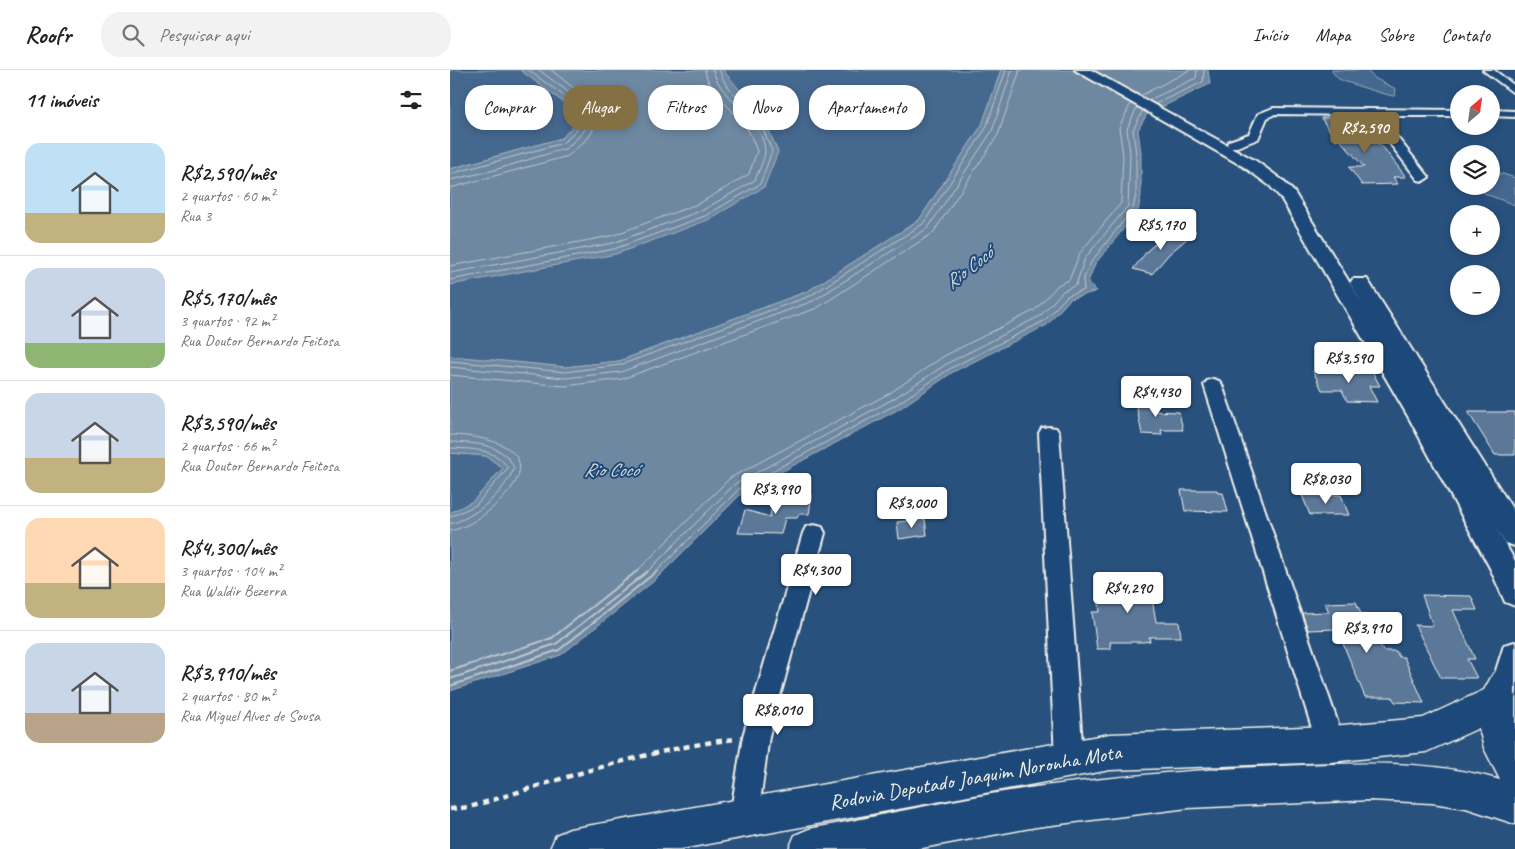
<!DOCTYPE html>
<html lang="pt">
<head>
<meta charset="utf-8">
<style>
	:root { --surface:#fff; --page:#f2f2f2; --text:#202124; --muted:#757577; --line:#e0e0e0; --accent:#847042 }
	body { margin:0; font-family:Caveat,sans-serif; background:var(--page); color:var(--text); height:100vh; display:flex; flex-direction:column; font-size:19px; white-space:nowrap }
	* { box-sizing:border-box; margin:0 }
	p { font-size:16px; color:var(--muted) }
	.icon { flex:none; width:28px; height:28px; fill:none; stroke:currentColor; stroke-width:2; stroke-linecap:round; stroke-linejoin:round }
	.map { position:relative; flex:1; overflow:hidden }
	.side { display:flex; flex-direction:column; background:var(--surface); width:450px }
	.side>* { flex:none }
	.banner { position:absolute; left:15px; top:15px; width:475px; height:45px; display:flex; gap:10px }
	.needle { width:32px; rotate:29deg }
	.tools { position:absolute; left:1000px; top:15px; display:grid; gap:10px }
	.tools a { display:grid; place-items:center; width:50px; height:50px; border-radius:50%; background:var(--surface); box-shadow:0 2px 8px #0003; font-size:25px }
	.price { position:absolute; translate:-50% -42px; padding:0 11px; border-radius:5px; background:#fff; color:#222; font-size:16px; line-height:32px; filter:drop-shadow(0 1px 2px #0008) }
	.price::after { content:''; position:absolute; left:50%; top:30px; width:15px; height:11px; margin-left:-8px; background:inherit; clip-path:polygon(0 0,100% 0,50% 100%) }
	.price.current { background:var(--accent); color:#fff }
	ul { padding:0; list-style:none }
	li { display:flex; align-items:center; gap:15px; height:125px; padding:0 25px }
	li+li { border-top:1px solid var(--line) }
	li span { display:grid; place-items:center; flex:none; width:140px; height:100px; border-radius:15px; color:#555 }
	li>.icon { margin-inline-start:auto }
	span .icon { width:60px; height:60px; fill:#fffc; stroke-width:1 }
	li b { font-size:21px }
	h2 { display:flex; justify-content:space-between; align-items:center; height:60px; padding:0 25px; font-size:21px }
	.pill { padding:0 18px; border-radius:20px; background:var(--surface); box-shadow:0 2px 8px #0003; font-size:18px; line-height:45px }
	.pill.current { background:var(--accent); color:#fff }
	header { display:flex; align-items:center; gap:30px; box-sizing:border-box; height:70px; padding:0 25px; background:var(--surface); border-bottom:1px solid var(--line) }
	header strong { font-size:24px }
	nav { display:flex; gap:28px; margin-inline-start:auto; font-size:18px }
	.search { width:350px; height:45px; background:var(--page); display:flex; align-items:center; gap:12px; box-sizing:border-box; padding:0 18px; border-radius:20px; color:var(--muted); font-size:19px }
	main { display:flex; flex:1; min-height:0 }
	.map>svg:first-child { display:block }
	.green { fill:#45688e; stroke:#9cacbb }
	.water { fill:#6e88a2; stroke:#a4b2be }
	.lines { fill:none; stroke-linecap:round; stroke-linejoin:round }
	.shore-far1 { stroke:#bec7cc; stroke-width:1 }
	.shore { stroke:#bec7cc; stroke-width:2 }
	.building { fill:#5b7899; stroke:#f4f1e8 }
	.minor-casing { stroke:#f4f1e8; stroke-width:4 }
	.major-casing { stroke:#f4f1e8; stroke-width:4 }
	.highway-casing { stroke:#f4f1e8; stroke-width:3 }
	.path { stroke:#f4f1e8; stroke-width:4.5; stroke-dasharray:6 5; stroke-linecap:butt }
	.minor { fill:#1f4a7a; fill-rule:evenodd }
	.major { fill:#1f4a7a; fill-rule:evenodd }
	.highway { fill:#1f4a7a; fill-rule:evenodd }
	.labels { text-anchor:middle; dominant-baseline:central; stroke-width:4; stroke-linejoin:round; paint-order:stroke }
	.water-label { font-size:19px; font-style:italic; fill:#d9dcda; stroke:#1f4a7a }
	.near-street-label { font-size:21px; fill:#f4f1e8; stroke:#1f4a7a }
</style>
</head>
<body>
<header>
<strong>Roofr</strong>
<div class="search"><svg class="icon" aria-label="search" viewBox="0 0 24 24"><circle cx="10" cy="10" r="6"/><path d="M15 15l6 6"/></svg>Pesquisar aqui</div>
<nav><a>Início</a><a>Mapa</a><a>Sobre</a><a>Contato</a></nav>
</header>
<main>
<section class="side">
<h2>11 imóveis<svg class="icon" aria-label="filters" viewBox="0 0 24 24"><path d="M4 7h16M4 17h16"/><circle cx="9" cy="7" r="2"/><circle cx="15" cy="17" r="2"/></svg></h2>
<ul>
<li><span style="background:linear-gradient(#bfe0f5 70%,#c2b280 0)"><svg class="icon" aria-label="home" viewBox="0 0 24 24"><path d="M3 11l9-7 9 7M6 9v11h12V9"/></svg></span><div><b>R$2,590/mês</b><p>2 quartos · 60 m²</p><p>Rua 3</p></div></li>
<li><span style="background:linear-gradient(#c9d6e8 75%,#8fb573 0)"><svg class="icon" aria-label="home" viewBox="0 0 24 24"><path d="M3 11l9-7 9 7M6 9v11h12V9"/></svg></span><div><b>R$5,170/mês</b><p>3 quartos · 92 m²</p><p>Rua Doutor Bernardo Feitosa</p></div></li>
<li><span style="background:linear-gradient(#c9d6e8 65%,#c2b280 0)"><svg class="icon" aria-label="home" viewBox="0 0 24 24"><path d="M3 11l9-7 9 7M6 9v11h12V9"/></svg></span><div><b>R$3,590/mês</b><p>2 quartos · 66 m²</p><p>Rua Doutor Bernardo Feitosa</p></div></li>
<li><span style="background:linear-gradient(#ffd9b3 65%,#c2b280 0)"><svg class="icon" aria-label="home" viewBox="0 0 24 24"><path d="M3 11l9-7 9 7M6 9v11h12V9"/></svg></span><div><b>R$4,300/mês</b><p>3 quartos · 104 m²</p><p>Rua Waldir Bezerra</p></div></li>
<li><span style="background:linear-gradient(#c9d6e8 70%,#b9a48a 0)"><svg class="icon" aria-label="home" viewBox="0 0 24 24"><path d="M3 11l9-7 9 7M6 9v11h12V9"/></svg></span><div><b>R$3,910/mês</b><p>2 quartos · 80 m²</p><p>Rua Miguel Alves de Sousa</p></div></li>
</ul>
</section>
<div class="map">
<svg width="1065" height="779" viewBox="0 0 1065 779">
	<rect width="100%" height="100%" fill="#28517e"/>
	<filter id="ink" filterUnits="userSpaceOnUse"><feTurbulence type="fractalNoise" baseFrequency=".02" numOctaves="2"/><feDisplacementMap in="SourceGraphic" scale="10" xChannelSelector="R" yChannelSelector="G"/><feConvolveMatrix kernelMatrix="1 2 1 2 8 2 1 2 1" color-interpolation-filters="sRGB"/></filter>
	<g filter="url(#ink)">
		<g class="green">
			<polygon points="0,0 70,0 113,32 125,54 112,68 0,99"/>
			<polygon points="273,0 551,0 532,55 469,150 358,221 169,291 115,297 0,286 0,215 75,199 279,10"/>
			<path d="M 881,0 L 916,0 L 926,9 L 946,19 L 945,26 C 942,27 894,12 889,9 C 886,7 884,3 881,0 Z"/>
			<polygon points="1041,100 1065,108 1065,135 1038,125 1024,116 1041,116"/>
			<polygon points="0,383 36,386 53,398 23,431 0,443"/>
		</g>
		<g class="water">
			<polygon points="70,0 273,0 314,49 328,82 314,117 258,150 166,184 0,215 0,99 112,68 125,54 113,32"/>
			<polygon points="551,0 758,0 760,14 697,44 688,60 691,83 691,125 688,141 645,194 638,212 647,221 620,229 597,255 503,302 449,339 292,423 204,511 111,585 0,621 0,443 23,431 53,398 36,386 0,383 0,286 115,297 169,291 358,221 469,150 532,55"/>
		</g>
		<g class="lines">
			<g class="shore-far1">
				<polyline points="690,26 740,0"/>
				<polyline points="699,30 746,8 747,0"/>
				<polyline points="705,34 753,12 754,0"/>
				<polyline points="0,104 113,73 129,57 130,51 117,28 78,0"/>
				<polyline points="0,110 41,101 117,78 134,61 136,50 121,24 89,0"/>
				<polyline points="0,118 118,86 139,67 143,60 144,50 130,23 101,0"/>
				<path d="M 0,196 L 161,166 L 250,133 L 299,104 L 307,81 C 303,71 300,62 293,53 C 279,35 259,24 255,0"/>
				<path d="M 0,203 L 163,173 L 253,140 L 305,110 C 308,102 315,89 315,81 C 313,47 270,31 263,0"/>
				<polyline points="0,210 164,179 255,146 310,114 322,81 310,52 275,13 269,0"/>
				<polyline points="0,291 115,302 170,295 360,226 473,154 536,58 556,0"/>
				<polyline points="0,297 115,308 171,302 363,231 478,158 542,61 562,0"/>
				<polyline points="0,305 114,316 172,309 367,238 483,163 548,65 570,0"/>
				<path d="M 0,365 C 46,366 100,383 49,432 C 35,445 19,457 0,461"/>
				<path d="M 0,372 C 24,373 54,373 64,398 C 54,423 26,447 0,454"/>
				<path d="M 0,378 C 21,379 46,378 58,398 L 26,435 L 0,447"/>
				<polyline points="186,502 280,408 440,323 494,286 585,240 608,215 619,210 630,183 671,133 673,85 669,58 681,33"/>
				<polyline points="197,502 285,414 443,329 498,293 590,246 613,221 626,215 635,188 678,136 680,84 677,59 687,37"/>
				<polyline points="206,502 289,419 447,334 501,298 594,251 617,226 634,220 633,210 641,192 683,139 686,124 686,83 683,60 693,40"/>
			</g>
			<g class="shore">
				<polyline points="0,601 102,568 187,501"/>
				<polyline points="0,609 106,574 198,501"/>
				<polyline points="0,616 109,580 207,501"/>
			</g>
		</g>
		<g class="building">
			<polygon points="871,48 890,48 932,76 956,107 943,107 948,114 912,115 899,97 914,97 890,70 886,70"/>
			<polygon points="746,161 719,184 702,204 683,199 698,180 718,163"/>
			<polygon points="863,301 922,301 930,316 919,316 927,332 897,331 892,320 872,320"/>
			<polygon points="684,324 697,324 700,341 729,342 733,360 711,360 712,365 692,364"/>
			<polygon points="1018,342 1065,342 1065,385 1045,385"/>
			<polygon points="731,420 767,420 768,423 773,423 778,442 735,441"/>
			<polygon points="331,425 362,425 359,444 349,444 347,448 335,448 331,464 288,463 295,440 320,447 322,434 329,434"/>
			<polygon points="852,425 891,425 899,445 860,445"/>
			<polygon points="475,449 477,465 449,469 447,452"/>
			<polygon points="650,507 678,507 678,511 699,511 706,552 729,552 731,567 699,567 700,571 693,572 660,572 661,579 647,579 642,542 650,542 646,511 650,511"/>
			<polygon points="972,525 1021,526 1027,540 1003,540 1025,589 1017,589 1027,608 991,608 965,555 983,556"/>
			<polygon points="906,532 911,544 915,544 933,581 946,581 949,587 954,587 974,633 945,632 942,627 915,627 887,559 858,560 852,543 879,542 875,533"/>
		</g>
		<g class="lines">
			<g class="minor-casing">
				<g id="minor">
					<polygon points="1033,0 1044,0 1065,16 1065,24"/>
					<polygon points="823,38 1009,40 1009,46 930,46 979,107 973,111 968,110 918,45 825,44 817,48 808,69 787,77 779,77 777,74 779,71 799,64 808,44"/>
					<polygon points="1041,40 1065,41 1065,47 1041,46"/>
					<polygon points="763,309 769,311 772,315 895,674 891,683 881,687 871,683 867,674 754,315 757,311"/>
					<polygon points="599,357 606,358 609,363 633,687 629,696 619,700 609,696 605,687 589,363 592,358"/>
					<polygon points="364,455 372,457 375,463 319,666 308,747 304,757 294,761 284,757 280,747 293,666 353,463 356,457"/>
				</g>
			</g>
			<g class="major-casing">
				<g id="major">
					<polygon points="625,0 641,0 806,91 832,110 844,122 912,233 900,213 903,209 917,209 1065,443 1065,476 1055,473 1045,456 1065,491 1065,536 1055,532 1040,498 959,348 831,128 820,116 794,97"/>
					<polygon points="1065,572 1065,622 1059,624 1048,620 1043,610 1054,575"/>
				</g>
			</g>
			<g class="highway-casing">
				<path id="highway" d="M 1065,592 L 1065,754 L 1016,738 L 982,733 L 920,730 L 738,738 L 586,757 L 467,779 L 339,779 L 345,765 L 359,759 C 435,745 510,728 586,717 C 668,706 750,699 832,696 C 906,693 978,689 1050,710 L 1034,678 L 1029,658 L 976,682 L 881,692 L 660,700 L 231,779 L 100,779 L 106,765 L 120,759 L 660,664 L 881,656 L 973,648 L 1034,620 L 1043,604 L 1053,596 Z"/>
			</g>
			<path class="path" d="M 0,739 L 20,737 C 108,710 194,680 285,669"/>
			<use href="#minor" class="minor"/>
			<use href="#major" class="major"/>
			<use href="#highway" class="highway"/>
		</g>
	</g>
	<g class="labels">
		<g class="water-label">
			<text transform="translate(519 198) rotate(-38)">Rio Cocó</text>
			<text x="161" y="400">Rio Cocó</text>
		</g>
		<g class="near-street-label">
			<text transform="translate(525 707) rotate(-10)">Rodovia Deputado Joaquim Noronha Mota</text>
		</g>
	</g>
</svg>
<div class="tools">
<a><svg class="needle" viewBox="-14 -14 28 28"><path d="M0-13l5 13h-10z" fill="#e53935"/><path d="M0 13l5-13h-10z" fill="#757577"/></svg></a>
<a><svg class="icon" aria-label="layers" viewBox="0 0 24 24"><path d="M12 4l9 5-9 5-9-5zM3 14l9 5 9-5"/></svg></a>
<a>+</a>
<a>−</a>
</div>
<b class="price current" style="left:915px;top:84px">R$2,590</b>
<b class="price" style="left:711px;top:181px">R$5,170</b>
<b class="price" style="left:899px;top:314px">R$3,590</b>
<b class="price" style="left:706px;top:348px">R$4,430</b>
<b class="price" style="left:876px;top:435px">R$8,030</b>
<b class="price" style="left:326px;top:445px">R$3,990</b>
<b class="price" style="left:462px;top:459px">R$3,000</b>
<b class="price" style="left:366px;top:526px">R$4,300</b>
<b class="price" style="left:678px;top:544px">R$4,290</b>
<b class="price" style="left:917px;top:584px">R$3,910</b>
<b class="price" style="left:328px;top:666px">R$8,010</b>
<div class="banner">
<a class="pill">Comprar</a>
<a class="pill current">Alugar</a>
<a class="pill">Filtros</a>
<a class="pill">Novo</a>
<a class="pill">Apartamento</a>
</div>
</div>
</main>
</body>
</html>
